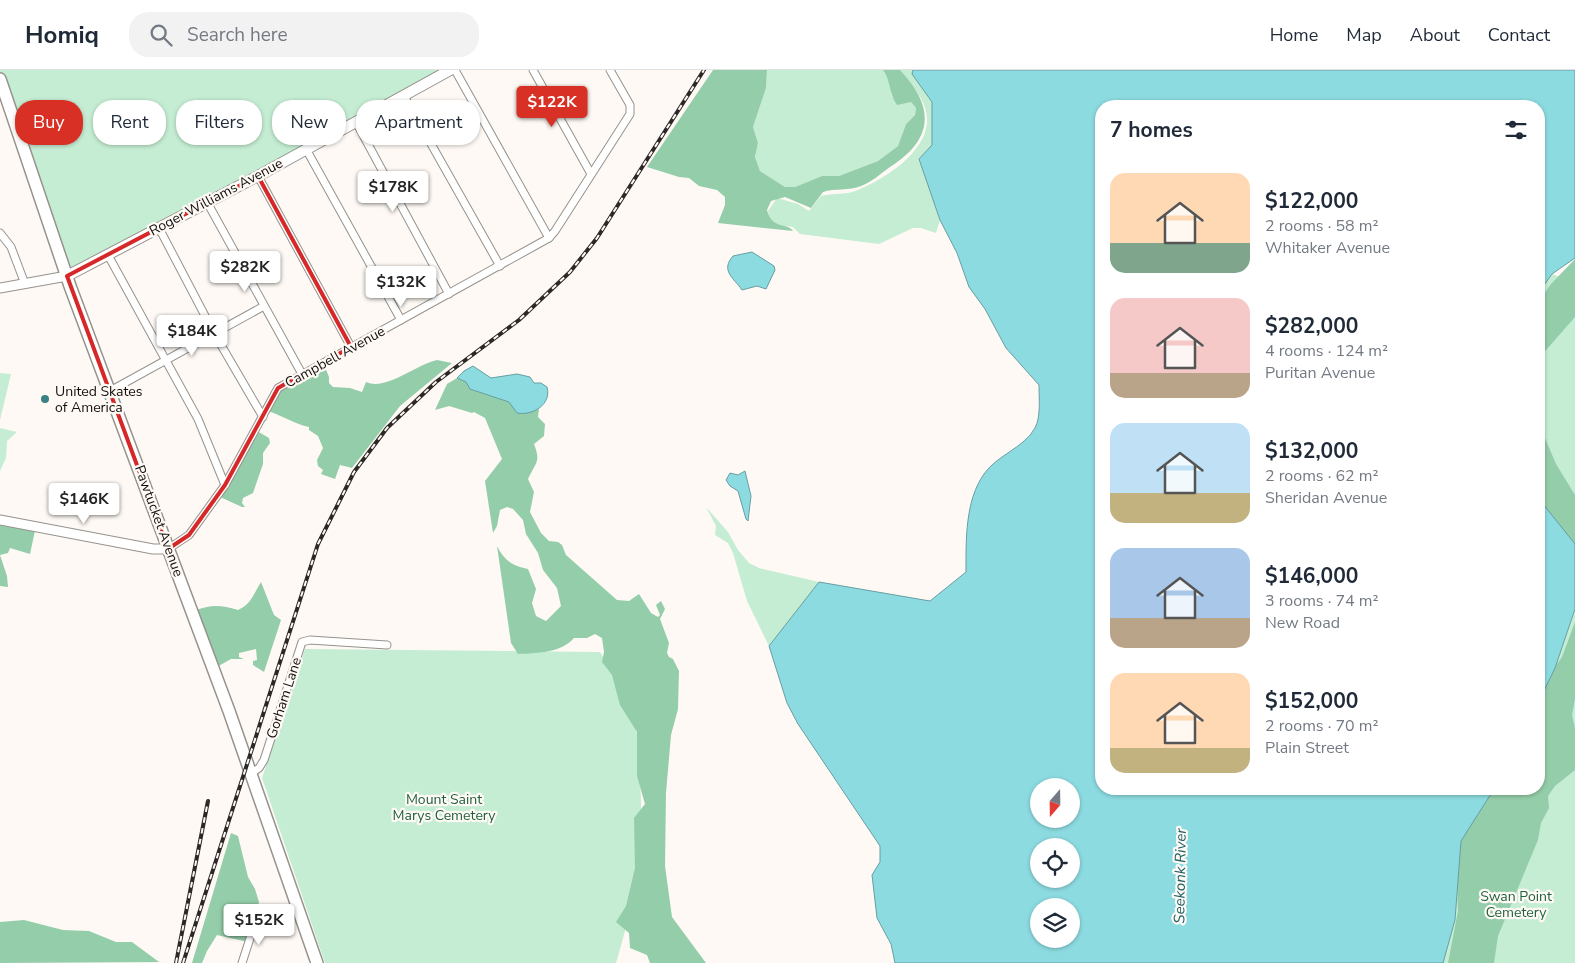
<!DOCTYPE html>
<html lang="en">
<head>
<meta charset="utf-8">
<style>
	:root { --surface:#fff; --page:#f2f2f3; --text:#1f2937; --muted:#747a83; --line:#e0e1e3; --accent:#d93025 }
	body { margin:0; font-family:"Nunito Sans",sans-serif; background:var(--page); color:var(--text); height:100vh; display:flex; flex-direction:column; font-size:19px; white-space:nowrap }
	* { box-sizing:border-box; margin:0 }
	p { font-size:16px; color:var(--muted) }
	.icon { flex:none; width:28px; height:28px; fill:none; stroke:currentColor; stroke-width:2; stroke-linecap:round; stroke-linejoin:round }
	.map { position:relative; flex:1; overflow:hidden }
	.sheet { position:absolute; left:1095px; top:30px; width:450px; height:695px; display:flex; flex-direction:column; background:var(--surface); border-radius:20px; box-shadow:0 1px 4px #0004 }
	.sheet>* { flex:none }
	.guide { position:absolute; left:15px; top:30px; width:475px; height:45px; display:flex; gap:10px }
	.needle { width:32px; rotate:200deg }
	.tools { position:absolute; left:1030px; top:708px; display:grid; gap:10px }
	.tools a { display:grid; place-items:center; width:50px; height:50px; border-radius:50%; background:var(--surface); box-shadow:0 1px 4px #0004; font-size:25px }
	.price { position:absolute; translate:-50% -42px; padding:0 11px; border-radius:5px; background:#fff; color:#222; font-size:16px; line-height:32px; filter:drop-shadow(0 1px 2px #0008) }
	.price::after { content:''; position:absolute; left:50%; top:30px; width:15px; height:11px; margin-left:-8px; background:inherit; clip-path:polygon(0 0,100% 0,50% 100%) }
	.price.on { background:var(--accent); color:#fff }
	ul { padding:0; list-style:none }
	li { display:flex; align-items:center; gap:15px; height:125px; padding:0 15px }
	li span { display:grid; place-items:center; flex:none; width:140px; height:100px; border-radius:15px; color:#555 }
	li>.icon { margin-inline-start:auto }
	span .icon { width:60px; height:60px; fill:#fffc; stroke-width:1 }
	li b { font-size:21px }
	h2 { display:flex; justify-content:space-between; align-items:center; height:60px; padding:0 15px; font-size:21px }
	.pill { padding:0 18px; border-radius:20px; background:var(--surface); box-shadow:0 1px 4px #0004; font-size:18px; line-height:45px }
	.pill.on { background:var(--accent); color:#fff }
	header { display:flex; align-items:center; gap:30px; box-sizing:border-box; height:70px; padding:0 25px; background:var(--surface); border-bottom:1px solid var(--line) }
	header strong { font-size:24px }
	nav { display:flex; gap:28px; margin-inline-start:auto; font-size:18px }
	.search { width:350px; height:45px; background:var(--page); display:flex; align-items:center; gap:12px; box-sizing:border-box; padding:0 18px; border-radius:20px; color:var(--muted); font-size:19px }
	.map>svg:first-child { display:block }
	.green { fill:#c5edd3 }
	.forest { fill:#94cda9 }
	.water { fill:#8cdbe1; stroke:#679ea2; fill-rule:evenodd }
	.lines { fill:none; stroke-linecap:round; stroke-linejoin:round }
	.minor-casing { stroke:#96928d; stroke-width:9 }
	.tertiary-casing { stroke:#96928d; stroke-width:11 }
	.secondary-casing { stroke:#96928d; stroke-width:12 }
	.primary-casing { stroke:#96928d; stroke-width:14 }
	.minor { stroke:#fff; stroke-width:7 }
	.tertiary { stroke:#fff; stroke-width:9 }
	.secondary { stroke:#fff; stroke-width:10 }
	.primary { stroke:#fff; stroke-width:11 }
	.rail-casing { stroke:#2b2826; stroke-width:4 }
	.rail { stroke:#fef9f4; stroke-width:2; stroke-dasharray:5.5; stroke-linecap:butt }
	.marked { fill:none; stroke:#d62828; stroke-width:4; stroke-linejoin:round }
	.poi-dot { fill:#398285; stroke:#fef9f4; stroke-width:2 }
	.labels { text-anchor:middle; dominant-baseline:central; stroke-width:4.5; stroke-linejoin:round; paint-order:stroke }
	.street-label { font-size:14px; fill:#12100e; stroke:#fef9f4 }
	.poi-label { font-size:14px; fill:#12100e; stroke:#fef9f4; text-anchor:start }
	.park-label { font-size:14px; fill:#20613f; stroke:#fef9f4 }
	.water-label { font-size:15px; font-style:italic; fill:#1b5e62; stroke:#fef9f4 }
</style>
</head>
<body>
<header>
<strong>Homiq</strong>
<div class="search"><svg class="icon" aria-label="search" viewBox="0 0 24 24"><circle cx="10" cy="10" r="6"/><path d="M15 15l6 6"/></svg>Search here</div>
<nav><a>Home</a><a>Map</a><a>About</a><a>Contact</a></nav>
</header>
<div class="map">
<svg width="1575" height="893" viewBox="0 0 1575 893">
	<rect width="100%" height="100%" fill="#fef9f4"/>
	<g class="green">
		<polygon points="0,0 442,0 69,204 0,11"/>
		<polygon points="767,0 883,0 890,12 892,27 911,32 916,38 915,45 906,54 898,76 878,91 839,106 822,106 795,117 785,117 760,101 755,87 758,73 753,57 766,18"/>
		<path d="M 900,0 L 913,0 L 912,4 L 932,32 L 932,75 L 919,89 L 940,150 L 936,163 L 921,158 L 913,158 L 879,174 L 800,164 L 793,157 C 781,156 769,155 768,141 L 777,128 L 798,134 L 809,141 L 821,126 C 833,123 847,125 858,120 C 889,107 940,74 924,35 C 919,22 908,10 900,0 Z"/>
		<polygon points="1552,204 1575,213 1575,474 1539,429 1539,222"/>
		<polygon points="0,303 11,304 0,350"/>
		<polygon points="0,358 17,362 7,371 6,388 0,401"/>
		<polygon points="706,437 728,462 738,480 749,493 759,498 819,512 769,576 747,531 733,483 728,473 715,465 716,456"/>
		<polygon points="1575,539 1575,893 1443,893 1455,850 1461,771 1539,719 1539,631 1555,598"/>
		<polygon points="305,579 600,582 618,611 639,669 643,798 616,893 325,893 262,708"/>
	</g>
	<g class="forest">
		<path d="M 713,0 L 767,0 L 766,18 L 753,57 L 758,73 L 755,87 L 760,101 L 785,117 L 795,117 L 822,106 L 839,106 L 878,91 L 898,76 L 906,54 L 915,45 L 916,38 L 911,32 L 897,35 C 889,24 891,11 883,0 L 900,0 C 935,37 934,69 890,97 C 880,104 872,112 861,116 C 849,121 835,118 823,122 L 811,138 L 785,127 L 771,131 L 767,140 C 772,160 787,152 793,161 L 718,153 L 725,135 L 725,127 L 717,120 L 699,116 L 689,108 L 679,107 L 647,97 Z"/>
		<polygon points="1575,189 1575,247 1539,288 1539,231 1551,214"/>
		<path d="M 437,290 L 452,293 L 400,336 L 352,398 L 340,395 L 335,409 L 321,404 L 323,400 L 318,396 L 317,390 L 323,378 L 318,366 L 309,360 L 309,357 C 295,354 283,346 268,341 L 281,317 L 323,292 L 329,307 L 329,313 L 333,317 L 350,318 L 362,322 L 366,312 C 386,321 415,295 437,290 Z"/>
		<path d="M 457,308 L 466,312 L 471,319 L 509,332 L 521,344 L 539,339 L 538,347 L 545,354 L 544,366 L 534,374 C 541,392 536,392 528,409 L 534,422 L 530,442 L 541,463 L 549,471 L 558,472 L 562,475 L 566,485 L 617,530 L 629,531 L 639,524 L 651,543 L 658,547 L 660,545 L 656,535 L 661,531 L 665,539 L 660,549 L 669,573 L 667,583 L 669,587 L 673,589 L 679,601 L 678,639 L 671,665 L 666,723 L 665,796 L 672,847 L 706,893 L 650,893 L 647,885 L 630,878 L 629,863 L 616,852 L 626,836 L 635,798 L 634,748 L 645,734 L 637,706 L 637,662 L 620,635 L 612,605 L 602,592 L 604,582 L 602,568 L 595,564 L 587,568 L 574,568 C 561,583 537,583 518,584 L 511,573 L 497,476 C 504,490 512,496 528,499 L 536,519 L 532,533 L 536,546 L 546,551 L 561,536 L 557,518 L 543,500 L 538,483 L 526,464 L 523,450 L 513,439 L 507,437 L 500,440 L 497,456 L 493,463 L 485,411 L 502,389 L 485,348 L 474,342 L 472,343 L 449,336 L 435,340 L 447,314 Z"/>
		<polygon points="1539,344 1545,368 1556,394 1575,425 1575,495 1539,434"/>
		<polygon points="257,361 269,368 270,373 263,383 263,394 253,423 243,428 242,433 245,437 242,437 218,426"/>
		<polygon points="0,447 36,456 30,484 10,478 8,483 0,485 7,506 8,517 0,516"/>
		<path d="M 261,512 L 274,545 L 281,550 L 264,602 L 253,595 L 253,591 L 257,590 L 256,579 L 239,583 L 239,587 L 244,589 L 231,589 L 215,598 L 194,541 C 211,534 221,535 238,540 C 251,535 254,523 261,512 Z"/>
		<polygon points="1575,552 1575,629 1572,645 1575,658 1575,700 1555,716 1548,726 1549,738 1541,753 1538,770 1498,866 1494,893 1448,893 1458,841 1457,814 1461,768 1492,719 1539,719 1539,619 1562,587"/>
		<polygon points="231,763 238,766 248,807 255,819 259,832 248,872 217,865 207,881 202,893 192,893"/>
		<polygon points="24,850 63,860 89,861 116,872 132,872 159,892 169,892 0,893 0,852"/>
	</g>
	<g class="water">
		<path d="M 913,0 L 1575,0 L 1575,188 L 1552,204 L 1539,222 L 1539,36 L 1101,36 L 1101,719 L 1494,719 L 1461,771 L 1455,850 L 1443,893 L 895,893 L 891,874 L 877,848 L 872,805 L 880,792 L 880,776 L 798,654 L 787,633 L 769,576 L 819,512 L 930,531 L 966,502 C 966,470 965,431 984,404 C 997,385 1024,378 1035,358 C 1041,347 1039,328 1039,315 L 1006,278 L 985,239 L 969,217 L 957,183 L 940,150 L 919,89 L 932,75 L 932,32 L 912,4 ZM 1039,716 L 1071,716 L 1071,749 L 1039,749 ZM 1071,776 L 1071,809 L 1039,809 L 1039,776 ZM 1071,836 L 1071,869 L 1039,869 L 1039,836 Z"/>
		<path d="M 752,182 L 774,196 L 775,200 L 766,219 L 757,216 L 742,220 C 734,208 720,201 733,186 Z"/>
		<path d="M 473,296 L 491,308 L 517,304 L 530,307 L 534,313 L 541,313 L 547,317 C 552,334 533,346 517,343 L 509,332 L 470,319 L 466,312 L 457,308 L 464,301 Z"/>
		<polygon points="745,401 751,426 748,451 746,449 738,421 730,416 726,410 730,403 738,405"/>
		<polygon points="1539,429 1575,474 1575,539 1555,598 1539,631"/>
	</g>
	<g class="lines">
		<g class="minor-casing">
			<g id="minor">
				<polyline points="455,0 549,168"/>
				<polyline points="533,0 591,104"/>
				<polyline points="404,26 500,196"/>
				<polyline points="356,52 449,224"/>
				<polyline points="306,79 401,250"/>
				<polyline points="258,106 351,277"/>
				<polyline points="207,132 302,304"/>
				<polyline points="159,158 214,263 263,347"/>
				<polyline points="0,163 11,177 25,214"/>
				<polyline points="108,185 198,349 225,415"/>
				<polyline points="110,321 264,236"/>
				<polyline points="168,479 189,465 225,415 278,318 549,168 555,161 630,44 630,35 610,0"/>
				<polyline points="252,703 259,698 264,690 302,572 310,570 387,575"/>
				<polyline points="242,893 255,853"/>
			</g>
		</g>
		<g class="tertiary-casing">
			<g id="tertiary">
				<polyline points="0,218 67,206"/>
				<polyline points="0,450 153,479 168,479"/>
			</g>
		</g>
		<g class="secondary-casing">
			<polyline id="secondary" points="67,206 258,106 450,0"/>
		</g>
		<g class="primary-casing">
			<polyline id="primary" points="0,9 70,216 229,641 317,893"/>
		</g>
		<use href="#minor" class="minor"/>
		<use href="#tertiary" class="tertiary"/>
		<use href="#secondary" class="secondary"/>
		<use href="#primary" class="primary"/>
		<g class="rail-casing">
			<g id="rail">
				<polyline points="176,893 208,731"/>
				<polyline points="183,893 318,474 354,402 387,358 436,312 519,250 570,202 597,168 704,0"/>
			</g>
		</g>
		<use href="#rail" class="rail"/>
	</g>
	<path class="marked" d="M 258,106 L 351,277 L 278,318 L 225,415 L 189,465 L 168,479 L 67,206 Z"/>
	<circle class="poi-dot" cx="45" cy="329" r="5"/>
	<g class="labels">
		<g class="street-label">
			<text transform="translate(216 127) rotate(-28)">Roger Williams Avenue</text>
			<text transform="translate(335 287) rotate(-29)">Campbell Avenue</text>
			<text transform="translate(159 451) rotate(70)">Pawtucket Avenue</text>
			<text transform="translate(284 628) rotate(-72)">Gorham Lane</text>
		</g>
		<g class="poi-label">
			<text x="55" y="321">United Skates<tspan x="55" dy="16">of America</tspan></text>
		</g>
		<g class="park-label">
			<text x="444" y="729">Mount Saint<tspan x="444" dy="16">Marys Cemetery</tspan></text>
			<text x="1516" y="826">Swan Point<tspan x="1516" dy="16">Cemetery</tspan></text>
		</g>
		<g class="water-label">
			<text transform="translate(1180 806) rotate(-89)">Seekonk River</text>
		</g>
	</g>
</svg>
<div class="tools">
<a><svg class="needle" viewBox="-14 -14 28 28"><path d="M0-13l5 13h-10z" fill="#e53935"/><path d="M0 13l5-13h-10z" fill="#747a83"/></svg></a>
<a><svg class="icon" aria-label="locate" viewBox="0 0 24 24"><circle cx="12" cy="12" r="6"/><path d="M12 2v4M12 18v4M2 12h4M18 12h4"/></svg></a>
<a><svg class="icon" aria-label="layers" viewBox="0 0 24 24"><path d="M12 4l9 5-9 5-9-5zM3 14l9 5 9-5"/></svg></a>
</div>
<b class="price on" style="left:552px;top:58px">$122K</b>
<b class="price" style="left:393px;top:143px">$178K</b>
<b class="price" style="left:245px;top:223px">$282K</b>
<b class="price" style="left:401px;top:238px">$132K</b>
<b class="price" style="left:192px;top:287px">$184K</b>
<b class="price" style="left:84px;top:455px">$146K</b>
<b class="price" style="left:259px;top:876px">$152K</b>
<div class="guide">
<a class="pill on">Buy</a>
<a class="pill">Rent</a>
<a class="pill">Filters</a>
<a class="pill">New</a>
<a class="pill">Apartment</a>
</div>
<section class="sheet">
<h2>7 homes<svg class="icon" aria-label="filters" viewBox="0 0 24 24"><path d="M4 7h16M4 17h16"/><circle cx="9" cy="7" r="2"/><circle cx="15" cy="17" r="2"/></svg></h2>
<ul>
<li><span style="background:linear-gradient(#ffd9b3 70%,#7fa58c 0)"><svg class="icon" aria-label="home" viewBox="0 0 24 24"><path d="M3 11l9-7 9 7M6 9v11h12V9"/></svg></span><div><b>$122,000</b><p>2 rooms · 58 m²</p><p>Whitaker Avenue</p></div></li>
<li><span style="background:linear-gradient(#f6c9c9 75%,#b9a48a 0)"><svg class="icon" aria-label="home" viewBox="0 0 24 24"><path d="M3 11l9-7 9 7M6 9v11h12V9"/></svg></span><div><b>$282,000</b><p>4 rooms · 124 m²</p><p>Puritan Avenue</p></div></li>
<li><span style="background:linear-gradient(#bfe0f5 70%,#c2b280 0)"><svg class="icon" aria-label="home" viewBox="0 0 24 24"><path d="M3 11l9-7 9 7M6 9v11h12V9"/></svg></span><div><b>$132,000</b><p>2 rooms · 62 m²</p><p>Sheridan Avenue</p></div></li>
<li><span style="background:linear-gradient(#a9c7e8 70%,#b9a48a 0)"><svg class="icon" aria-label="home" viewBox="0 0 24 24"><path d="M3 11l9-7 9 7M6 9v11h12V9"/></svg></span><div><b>$146,000</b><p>3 rooms · 74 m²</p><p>New Road</p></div></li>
<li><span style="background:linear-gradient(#ffd9b3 75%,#c2b280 0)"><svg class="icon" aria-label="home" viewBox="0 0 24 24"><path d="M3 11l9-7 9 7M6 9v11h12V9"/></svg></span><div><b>$152,000</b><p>2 rooms · 70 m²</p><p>Plain Street</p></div></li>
</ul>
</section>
</div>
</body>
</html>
